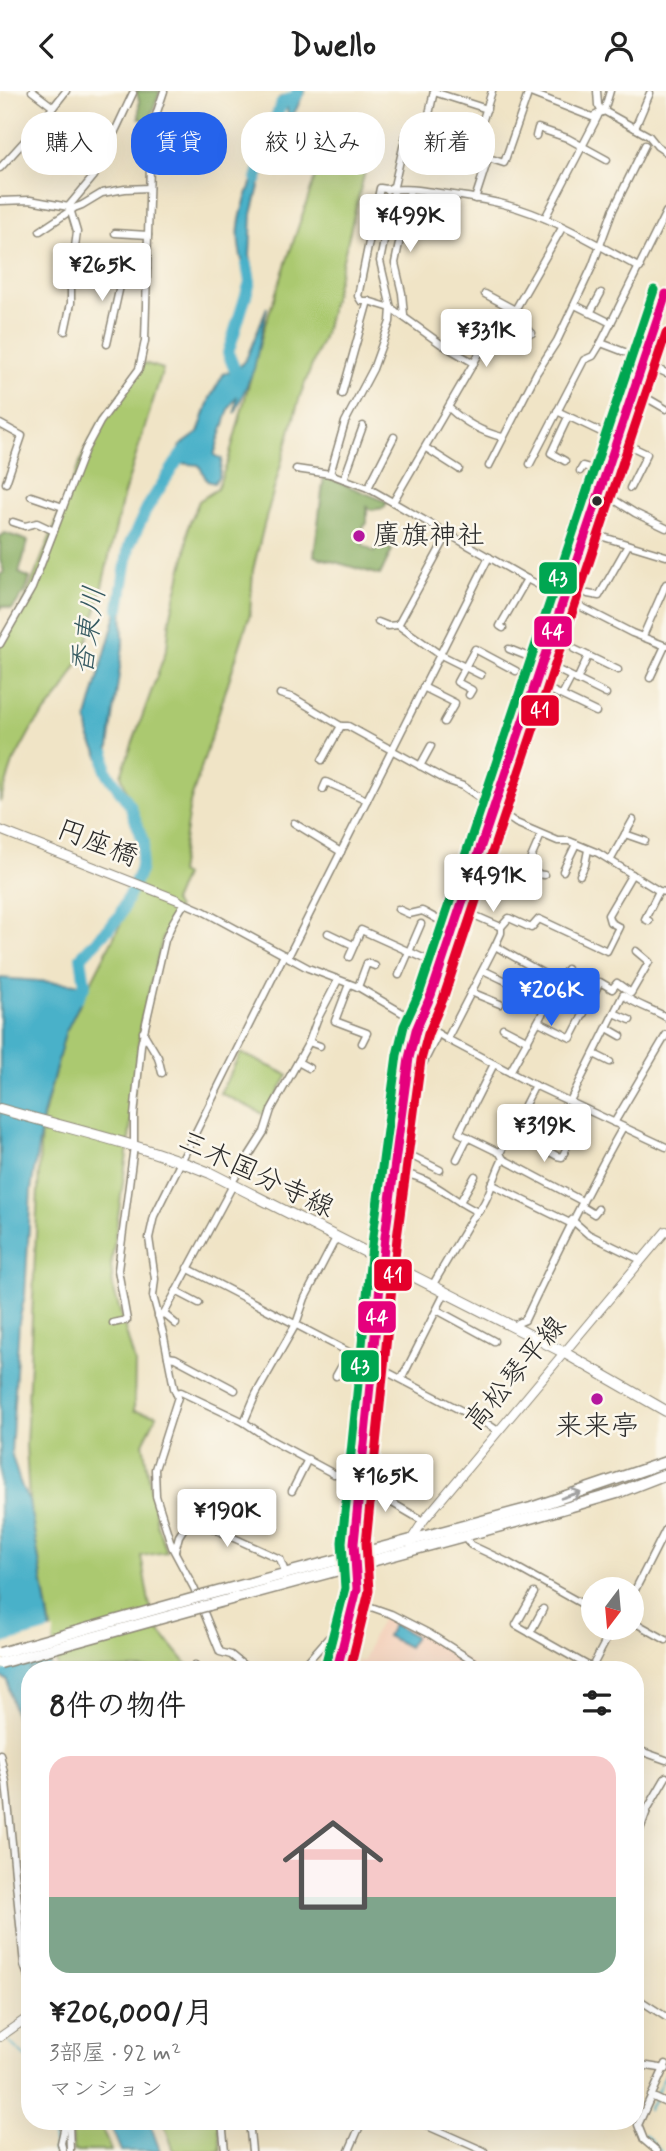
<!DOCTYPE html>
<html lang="ja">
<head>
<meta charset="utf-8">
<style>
	:root { --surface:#fff; --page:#f6f6f6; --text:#222; --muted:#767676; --accent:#2563eb }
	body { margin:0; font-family:Mynerve,"Klee One",sans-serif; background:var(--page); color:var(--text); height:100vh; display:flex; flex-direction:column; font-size:26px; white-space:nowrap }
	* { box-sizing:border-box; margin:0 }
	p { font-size:23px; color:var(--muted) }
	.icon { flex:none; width:38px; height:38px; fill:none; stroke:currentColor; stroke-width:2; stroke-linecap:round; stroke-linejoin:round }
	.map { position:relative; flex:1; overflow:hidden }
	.drawer { position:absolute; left:21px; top:1570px; width:623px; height:469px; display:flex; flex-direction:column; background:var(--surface); border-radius:28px; box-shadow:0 7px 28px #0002 }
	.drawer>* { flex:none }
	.top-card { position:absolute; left:21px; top:21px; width:625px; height:63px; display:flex; gap:14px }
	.needle { width:46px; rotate:196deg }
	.fabs { position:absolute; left:581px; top:1486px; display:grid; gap:14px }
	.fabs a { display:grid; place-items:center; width:63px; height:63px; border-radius:50%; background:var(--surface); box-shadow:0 7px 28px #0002; font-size:35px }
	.price { position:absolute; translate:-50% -60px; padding:0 16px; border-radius:7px; background:#fff; color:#222; font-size:23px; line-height:46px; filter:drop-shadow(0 2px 4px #0008) }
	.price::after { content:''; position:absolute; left:50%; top:42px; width:21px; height:16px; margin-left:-10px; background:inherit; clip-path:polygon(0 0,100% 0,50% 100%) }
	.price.selected { background:var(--accent); color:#fff }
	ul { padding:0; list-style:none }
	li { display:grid; align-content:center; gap:14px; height:371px; padding:0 28px }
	li span { display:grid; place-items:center; height:217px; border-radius:21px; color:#555 }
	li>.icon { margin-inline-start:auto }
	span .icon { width:126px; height:126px; fill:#fffc; stroke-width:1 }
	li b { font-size:30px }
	h2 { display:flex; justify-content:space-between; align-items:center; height:84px; padding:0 28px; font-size:30px }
	.chip { padding:0 24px; border-radius:28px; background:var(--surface); box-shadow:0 7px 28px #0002; font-size:24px; line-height:63px }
	.chip.selected { background:var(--accent); color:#fff }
	header { display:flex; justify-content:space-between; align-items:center; height:91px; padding:0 28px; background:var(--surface); font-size:32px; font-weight:700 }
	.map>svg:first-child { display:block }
	.built { fill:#f4d4bf }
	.green { fill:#abc970; stroke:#6b7a4e; stroke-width:2 }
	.forest { fill:#88ad62; stroke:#5a6c46; stroke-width:2 }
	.water { fill:#4ab1c9; stroke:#3a6e7a; stroke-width:2 }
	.pier { fill:#f0e4c6 }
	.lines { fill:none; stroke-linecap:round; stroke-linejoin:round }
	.stream { stroke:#4ab1c9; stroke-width:2 }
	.river { stroke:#4ab1c9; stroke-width:12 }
	.street-casing { stroke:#8e8878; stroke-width:9 }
	.secondary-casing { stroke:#8e8878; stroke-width:10 }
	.primary-casing { stroke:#8e8878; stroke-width:12 }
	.highway-casing { stroke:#8e8878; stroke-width:13 }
	.street { stroke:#fff; stroke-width:6 }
	.secondary { stroke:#fff; stroke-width:8 }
	.primary { stroke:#fff; stroke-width:10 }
	.highway { stroke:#fff; stroke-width:10 }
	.highway-bridge-casing { stroke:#8e8878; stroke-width:13; stroke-linecap:butt }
	.highway-bridge { stroke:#fff; stroke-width:10 }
	.bus-1-casing { stroke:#fbf7ec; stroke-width:14 }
	.bus-2-casing { stroke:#fbf7ec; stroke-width:14 }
	.bus-3-casing { stroke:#fbf7ec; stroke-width:14 }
	.bus-1 { stroke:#e5007d; stroke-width:9 }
	.bus-2 { stroke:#e4002b; stroke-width:9 }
	.bus-3 { stroke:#00a651; stroke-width:9 }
	.oneway { stroke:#a0a0a0 }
	.bus-dot { fill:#2b2b2b; stroke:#fbf7ec; stroke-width:2.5 }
	.poi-dot { fill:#b5179e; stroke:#fbf7ec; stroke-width:2.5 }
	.labels { text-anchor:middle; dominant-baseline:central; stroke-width:5; stroke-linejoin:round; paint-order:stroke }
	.poi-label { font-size:28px; fill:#2b2b2b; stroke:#fbf7ec; text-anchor:start }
	.street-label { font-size:28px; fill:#2b2b2b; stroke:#fbf7ec }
	.water-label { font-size:30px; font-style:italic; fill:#365a62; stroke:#fbf7ec }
	.line-badge { stroke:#fbf7ec; stroke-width:2.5 }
	.badge-label { font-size:19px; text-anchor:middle; font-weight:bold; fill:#fff }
</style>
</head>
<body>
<header><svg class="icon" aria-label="back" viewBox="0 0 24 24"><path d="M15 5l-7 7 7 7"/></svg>Dwello<svg class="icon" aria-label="person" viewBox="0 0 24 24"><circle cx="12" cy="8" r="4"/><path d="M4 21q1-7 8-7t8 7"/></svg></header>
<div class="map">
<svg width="666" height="2060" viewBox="0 0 666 2060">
	<rect width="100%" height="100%" fill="#fbf7ec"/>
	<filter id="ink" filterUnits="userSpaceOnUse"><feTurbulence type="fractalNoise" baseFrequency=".0143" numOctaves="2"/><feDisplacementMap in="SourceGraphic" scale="14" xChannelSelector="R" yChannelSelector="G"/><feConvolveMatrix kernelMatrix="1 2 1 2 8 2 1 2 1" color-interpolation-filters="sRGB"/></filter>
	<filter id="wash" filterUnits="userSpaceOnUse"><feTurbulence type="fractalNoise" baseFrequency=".00686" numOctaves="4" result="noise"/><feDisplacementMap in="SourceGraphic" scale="28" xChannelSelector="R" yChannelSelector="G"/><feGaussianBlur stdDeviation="1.57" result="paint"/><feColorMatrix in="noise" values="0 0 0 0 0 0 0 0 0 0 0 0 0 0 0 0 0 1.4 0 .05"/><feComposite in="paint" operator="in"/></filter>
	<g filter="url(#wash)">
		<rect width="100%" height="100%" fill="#f0e4c6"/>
		<polygon class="built" points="384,1524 429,1545 479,1578 352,1578 357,1570 363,1570 374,1543"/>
		<g class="green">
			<polygon points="334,54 355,55 370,60 325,241 300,305 264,434 253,479 250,523 190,712 179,782 184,785 173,811 177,817 163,846 141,932 129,1049 111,1175 113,1196 135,1272 134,1320 157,1324 143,1352 157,1434 167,1461 141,1465 149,1511 158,1538 191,1578 58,1578 29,1410 26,1354 41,1036 65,942 126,822 141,782 146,750 121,684 167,557 170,528 186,461 188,436 199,410 217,398 228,370 264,237 325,57"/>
			<polygon points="144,272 163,278 123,406 96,521 83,563 62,601 32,637 13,672 0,711 0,555 24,511 85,359 100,331"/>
			<polygon points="241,962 288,984 265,1024 220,1002"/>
			<polygon points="72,2030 99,2030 111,2060 73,2060"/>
			<polygon points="163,2030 218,2030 221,2060 174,2060"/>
		</g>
		<g class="forest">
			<polygon points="136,0 160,0 149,31 139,27 139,9"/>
			<polygon points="324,385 387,411 384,417 371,419 367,416 367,432 360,440 363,454 374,461 380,451 392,459 380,484 314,465"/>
			<polygon points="5,442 28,450 19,482 30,487 25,501 12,518 2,515 0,519 0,484 4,481 0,469 0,446"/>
		</g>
		<g class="water">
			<path d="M 293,0 L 305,0 C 298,11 299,18 289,29 L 286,13 L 272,35 L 279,7 L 292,2 Z"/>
			<path d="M 261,73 L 262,84 L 252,123 L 250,165 L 253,180 L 250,191 C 229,146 240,123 256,79 Z"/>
			<polygon points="267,216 254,278 235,322 237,305 229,318 214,364 222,368 219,385 214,392 207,390 199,374 179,372 180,355 198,342 210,307 224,282 236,281 247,266"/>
			<polygon points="122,502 123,554 107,671 109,681 104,681 102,671 90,648 87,627"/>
			<path d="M 0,887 L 89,894 L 65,942 L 43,1025 L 31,1099 L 25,1204 L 19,1231 L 11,1362 C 17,1379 19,1395 29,1410 L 51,1541 L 50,1578 L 30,1578 L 30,1680 L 12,1611 L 7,1589 L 0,1586 Z"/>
			<polygon points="393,1533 415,1545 408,1556 387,1545"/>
			<polygon points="109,2030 149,2030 160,2060 121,2060"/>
		</g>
		<polygon class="pier" points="54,1539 53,1566 0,1580 0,1554"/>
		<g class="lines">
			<g class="stream">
				<polyline points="9,1951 30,1970"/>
				<polyline points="656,2003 666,1982"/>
				<polyline points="648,2019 654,2008"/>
				<polyline points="48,2030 54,2049 53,2060"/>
				<polyline points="644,2043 661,2060"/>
			</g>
			<g class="river">
				<polyline points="257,88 272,35 282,12 297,4 298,0"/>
				<polyline points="233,297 236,282 228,262 250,191 247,174"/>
				<polyline points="119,517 129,455 147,417 181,364 196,356"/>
				<polyline points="78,906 85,894 81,866 119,826 140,780 144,752 130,714 106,680 105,663"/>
			</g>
		</g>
	</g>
	<g filter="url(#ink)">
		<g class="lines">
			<g class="street-casing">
				<g id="street">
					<polyline points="32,0 53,16"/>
					<polyline points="434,0 425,42 474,57"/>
					<polyline points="492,0 474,57 476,63 504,72 529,0"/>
					<polyline points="597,0 598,14 602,21"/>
					<polyline points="434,1 487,18"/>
					<polyline points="528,1 592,26 604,20 649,45 657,55 666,61"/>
					<polyline points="604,20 610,0"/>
					<polyline points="40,33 98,76"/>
					<polyline points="635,37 650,2"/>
					<polyline points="536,45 538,37 567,47 607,69"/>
					<polyline points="0,77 40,33 66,0"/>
					<polyline points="387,99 394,95 407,39"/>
					<polyline points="475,108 488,68"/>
					<polyline points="0,110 30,109 74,117 82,114 102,102 125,98 149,97"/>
					<polyline points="68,116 94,85 133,2"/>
					<polyline points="545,127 598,25"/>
					<polyline points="40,140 73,118"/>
					<polyline points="115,142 148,144"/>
					<polyline points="104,175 147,178"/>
					<polyline points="485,203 515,219"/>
					<path d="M 368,210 L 361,210 L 358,205 L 380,97 C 393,100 405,97 418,99 C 445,103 476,106 503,113 C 551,125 596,153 640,177"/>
					<polyline points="577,215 611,232"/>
					<polyline points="590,222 601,202"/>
					<polyline points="404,224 402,202 395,172 410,99"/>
					<polyline points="506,225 532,242"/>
					<polyline points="65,240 71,212 71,186 77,141 71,121"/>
					<polyline points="601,252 643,268"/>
					<polyline points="107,253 124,177"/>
					<polyline points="642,271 666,282"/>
					<polyline points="653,274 664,253 666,254"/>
					<polyline points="633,299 666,318"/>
					<polyline points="342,303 368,210 391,217 441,253 474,272"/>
					<path d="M 449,317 C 464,331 482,341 502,346"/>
					<polyline points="557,320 647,363 630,397"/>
					<polyline points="0,333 22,345 6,392"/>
					<polyline points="426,357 459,378"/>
					<polyline points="565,370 551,362 568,326"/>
					<polyline points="530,373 584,269 593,265 601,252 666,121"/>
					<polyline points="489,375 537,281 557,250 592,176 613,119 645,54"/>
					<polyline points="296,378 330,383 368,397 527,488 632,542 666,555"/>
					<polyline points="580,380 583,375 606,382"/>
					<polyline points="330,383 345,331 373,278 390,231 391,217 380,170 394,100"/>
					<polyline points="344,388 363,335"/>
					<polyline points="368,397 394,346"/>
					<polyline points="600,400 635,422 666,437"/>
					<polyline points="31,405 63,416"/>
					<polyline points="393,411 494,237 499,230 515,219 562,137"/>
					<polyline points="13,431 25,435 37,432 54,440"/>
					<polyline points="587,441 666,465"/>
					<polyline points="448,443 398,534 439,563 481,584"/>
					<polyline points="588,503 599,505 628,454"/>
					<polyline points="378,531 388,535 398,534"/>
					<polyline points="503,537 500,535 527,488"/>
					<polyline points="643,545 666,493"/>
					<polyline points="0,553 32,497 85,359 100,331 139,278 145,250 151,39 164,0"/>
					<polyline points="509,558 544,572 606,603"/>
					<polyline points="574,558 618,579"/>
					<polyline points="650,587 665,555"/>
					<polyline points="577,589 588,565"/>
					<polyline points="423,596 455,612 444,631"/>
					<polyline points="548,598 596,621"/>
					<polyline points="280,603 294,607 341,635 348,635 446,689 463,695 516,732 558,750 569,750 598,762 659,800 666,801"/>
					<polyline points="469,604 472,599 457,591 475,558 516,580"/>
					<polyline points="562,604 571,587"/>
					<polyline points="322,669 341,635"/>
					<polyline points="420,675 431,655"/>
					<polyline points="323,698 326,691 367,709"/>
					<polyline points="294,732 341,761"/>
					<polyline points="625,743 645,750"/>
					<polyline points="611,768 633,729"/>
					<polyline points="563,780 576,753"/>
					<polyline points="529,782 531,767 541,744"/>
					<polyline points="580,784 585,774 588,759"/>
					<polyline points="517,800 523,788 529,782 544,784"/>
					<polyline points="178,809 203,820 308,877 358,896 447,948 528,991 666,1056"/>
					<polyline points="398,818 409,823 422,820 426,822 453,837"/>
					<polyline points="460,818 501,836"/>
					<polyline points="649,830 645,828 659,800"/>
					<polyline points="328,842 353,854"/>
					<polyline points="495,855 560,892"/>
					<polyline points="288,866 489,466"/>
					<polyline points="349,866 361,839 441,875"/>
					<polyline points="483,879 508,891"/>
					<polyline points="399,884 421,833"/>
					<polyline points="349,893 335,930 367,942 362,952"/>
					<polyline points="358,896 367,872 375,875"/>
					<polyline points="471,901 500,913"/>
					<polyline points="518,905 545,920"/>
					<polyline points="614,922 630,929"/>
					<polyline points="539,931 571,947 600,891 612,898 617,892 631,902 649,871 636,860"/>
					<polyline points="503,937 528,950"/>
					<polyline points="607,937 621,945"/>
					<polyline points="143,941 158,966 162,982"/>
					<polyline points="447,948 495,855 501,842 501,836 509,827 531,837 539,828 607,860 619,836 610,831 608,824 632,783"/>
					<polyline points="309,951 320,955"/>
					<polyline points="594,963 610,971"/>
					<polyline points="298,971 309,977"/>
					<polyline points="494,973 459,1042 500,1062 503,1068 582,1110"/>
					<polyline points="510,981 567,878"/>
					<polyline points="406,1007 438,943"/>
					<path d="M 570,1010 L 623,904 C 636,914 652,918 666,926"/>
					<polyline points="521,1021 550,1037"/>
					<polyline points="614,1032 666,944"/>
					<polyline points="509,1045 535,994"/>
					<polyline points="398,1058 440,1079"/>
					<polyline points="500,1062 509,1045 516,1042 557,1065 562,1066 566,1058"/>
					<polyline points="457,1068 468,1046"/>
					<path d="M 394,1082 C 427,1081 450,1109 478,1121"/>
					<polyline points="231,1093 264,1041 271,1019 309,951 317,929 338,889"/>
					<polyline points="491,1093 572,1133"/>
					<polyline points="460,1111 475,1085"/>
					<polyline points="581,1115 594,1123 598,1118"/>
					<polyline points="572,1129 588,1143 641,1169"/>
					<polyline points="187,1177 489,1334 498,1340"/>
					<path d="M 432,1195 L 472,1127 C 488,1115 493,1086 503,1068"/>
					<polyline points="176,1200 199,1212"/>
					<polyline points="437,1219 494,1250"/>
					<polyline points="164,1223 176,1233"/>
					<polyline points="158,1225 164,1223 233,1094"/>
					<polyline points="113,1232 127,1229 118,1179 134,1055 134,1025 141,954 165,849 173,831 182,816 186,813"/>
					<path d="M 515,1236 L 518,1232 L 525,1229 C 556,1163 587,1099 623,1036"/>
					<polyline points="168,1266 175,1267 235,1299"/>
					<polyline points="336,1285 349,1262"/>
					<polyline points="402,1287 445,1202"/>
					<polyline points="176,1302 181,1301 244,1331 269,1348 334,1383 343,1383 423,1430"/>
					<polyline points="244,1331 256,1303 296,1233 305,1207 336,1147"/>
					<polyline points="292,1400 308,1368"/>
					<polyline points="464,1445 471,1454 507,1471 593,1519"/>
					<polyline points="175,1460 179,1445 193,1423 214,1438 280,1468 286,1483"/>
					<polyline points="534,1502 516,1534 592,1577"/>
					<polyline points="632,1505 666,1438"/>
					<polyline points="354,1510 391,1523 430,1543 485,1578"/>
					<polyline points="632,1530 666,1549"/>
					<polyline points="530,1542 543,1518"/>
					<polyline points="195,1574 199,1578"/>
					<polyline points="248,1578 231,1564 220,1561 194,1497 172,1456 156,1405 155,1378 178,1306 174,1297 164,1246 153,1205 155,1188 149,1147 154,1125 284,864"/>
					<polyline points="301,1578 352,1520"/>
					<polyline points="591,1578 613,1536"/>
					<polyline points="635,1658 666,1669"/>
					<polyline points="0,1663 6,1691 24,1874 30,1891"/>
					<polyline points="635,1752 648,1717 666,1686"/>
					<polyline points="635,1906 666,1926"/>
					<polyline points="635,1973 666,1978"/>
					<polyline points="651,2005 666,2012"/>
					<polyline points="69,2030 70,2060"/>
					<polyline points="222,2030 225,2060"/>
					<polyline points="249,2030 252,2060"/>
					<polyline points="416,2030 484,2060"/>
					<polyline points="63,2060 61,2052 66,2030"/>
					<polyline points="349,2060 362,2030"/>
					<polyline points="657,2060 644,2049 638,2034 666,1973"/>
				</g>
			</g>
			<g class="secondary-casing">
				<g id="secondary">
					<polyline points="0,739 178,809"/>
					<polyline points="411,1452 411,1449 424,1429 666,1140"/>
					<polyline points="337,1578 357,1498 357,1475"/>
					<polyline points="0,1946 30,1925"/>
				</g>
			</g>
			<g class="primary-casing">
				<g id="primary">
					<path d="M 0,1018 C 71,1038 143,1054 210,1082 L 563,1261 L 666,1320"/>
					<polyline points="356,1472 354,1452 358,1414 385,1146 409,967 416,939 431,904 666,203"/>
				</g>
			</g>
			<g class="highway-casing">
				<g id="highway">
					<polyline points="206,1504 531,1417 666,1371"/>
					<polyline points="209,1514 534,1426 617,1402 666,1383"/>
				</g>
			</g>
			<use href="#street" class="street"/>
			<use href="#secondary" class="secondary"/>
			<use href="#primary" class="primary"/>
			<use href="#highway" class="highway"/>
			<g class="highway-bridge-casing">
				<g id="highway-bridge">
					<polyline points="0,1562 206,1504"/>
					<polyline points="0,1572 209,1514"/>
				</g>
			</g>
			<use href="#highway-bridge" class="highway-bridge"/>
			<g class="bus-1-casing">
				<polyline id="bus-1" points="337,1578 357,1498 354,1452 385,1146 409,967 416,939 431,904 666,203"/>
			</g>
			<g class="bus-2-casing">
				<polyline id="bus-2" points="350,1578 369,1500 366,1452 397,1147 421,969 428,943 443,908 666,242"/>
			</g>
			<g class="bus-3-casing">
				<polyline id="bus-3" points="325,1575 345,1497 342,1451 373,1145 397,964 404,935 420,900 654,199"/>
			</g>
			<use href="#bus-1" class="bus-1"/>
			<use href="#bus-2" class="bus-2"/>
			<use href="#bus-3" class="bus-3"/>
		</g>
		<defs><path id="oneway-shaft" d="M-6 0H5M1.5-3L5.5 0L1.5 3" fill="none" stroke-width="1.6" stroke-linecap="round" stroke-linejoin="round" transform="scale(1.75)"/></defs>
		<use class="oneway" href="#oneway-shaft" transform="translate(571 1404) rotate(-18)"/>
	</g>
	<circle class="bus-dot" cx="597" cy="410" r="6"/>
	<g class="poi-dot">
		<circle cx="359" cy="445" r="7"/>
		<circle cx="597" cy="1308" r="7"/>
	</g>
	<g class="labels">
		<g class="poi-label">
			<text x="373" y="445">廣旗神社</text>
			<text x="597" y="1336" text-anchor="middle">来来亭</text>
		</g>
		<g class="street-label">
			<text transform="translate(97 753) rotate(21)">円座橋</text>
			<text transform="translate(256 1084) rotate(25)">三木国分寺線</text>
			<text transform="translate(516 1283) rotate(-50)">高松琴平線</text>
		</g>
		<g class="water-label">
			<text transform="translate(89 540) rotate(-81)">香東川</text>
		</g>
	</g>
	<g class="line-badge">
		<rect x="538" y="470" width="40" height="34" rx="7" fill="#00a651"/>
		<rect x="533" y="524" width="40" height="33" rx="7" fill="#e5007d"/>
		<rect x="520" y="603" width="40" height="33" rx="7" fill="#e4002b"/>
		<rect x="373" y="1167" width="40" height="34" rx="7" fill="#e4002b"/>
		<rect x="357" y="1209" width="40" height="34" rx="7" fill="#e5007d"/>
		<rect x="340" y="1258" width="40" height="34" rx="7" fill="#00a651"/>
	</g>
	<g class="badge-label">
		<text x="558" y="494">43</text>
		<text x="553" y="547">44</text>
		<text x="540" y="626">41</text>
		<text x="393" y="1191">41</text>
		<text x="377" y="1233">44</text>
		<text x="360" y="1282">43</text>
	</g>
</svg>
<div class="fabs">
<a><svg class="needle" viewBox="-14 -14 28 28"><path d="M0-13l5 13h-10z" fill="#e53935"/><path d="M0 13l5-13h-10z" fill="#767676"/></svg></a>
</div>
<b class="price" style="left:410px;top:163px">¥499K</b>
<b class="price" style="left:102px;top:212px">¥265K</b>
<b class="price" style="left:486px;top:278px">¥331K</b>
<b class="price" style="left:493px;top:823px">¥491K</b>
<b class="price selected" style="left:551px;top:937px">¥206K</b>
<b class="price" style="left:544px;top:1073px">¥319K</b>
<b class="price" style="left:385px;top:1423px">¥165K</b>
<b class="price" style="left:227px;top:1458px">¥190K</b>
<div class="top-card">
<a class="chip">購入</a>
<a class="chip selected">賃貸</a>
<a class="chip">絞り込み</a>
<a class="chip">新着</a>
</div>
<section class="drawer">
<h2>8件の物件<svg class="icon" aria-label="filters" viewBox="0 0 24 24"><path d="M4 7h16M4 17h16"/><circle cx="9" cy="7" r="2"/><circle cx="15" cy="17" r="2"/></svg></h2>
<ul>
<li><span style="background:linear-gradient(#f6c9c9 65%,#7fa58c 0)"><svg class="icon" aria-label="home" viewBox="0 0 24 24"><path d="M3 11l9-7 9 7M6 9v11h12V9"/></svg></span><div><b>¥206,000/月</b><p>3部屋 · 92 m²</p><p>マンション</p></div></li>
</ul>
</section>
</div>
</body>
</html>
